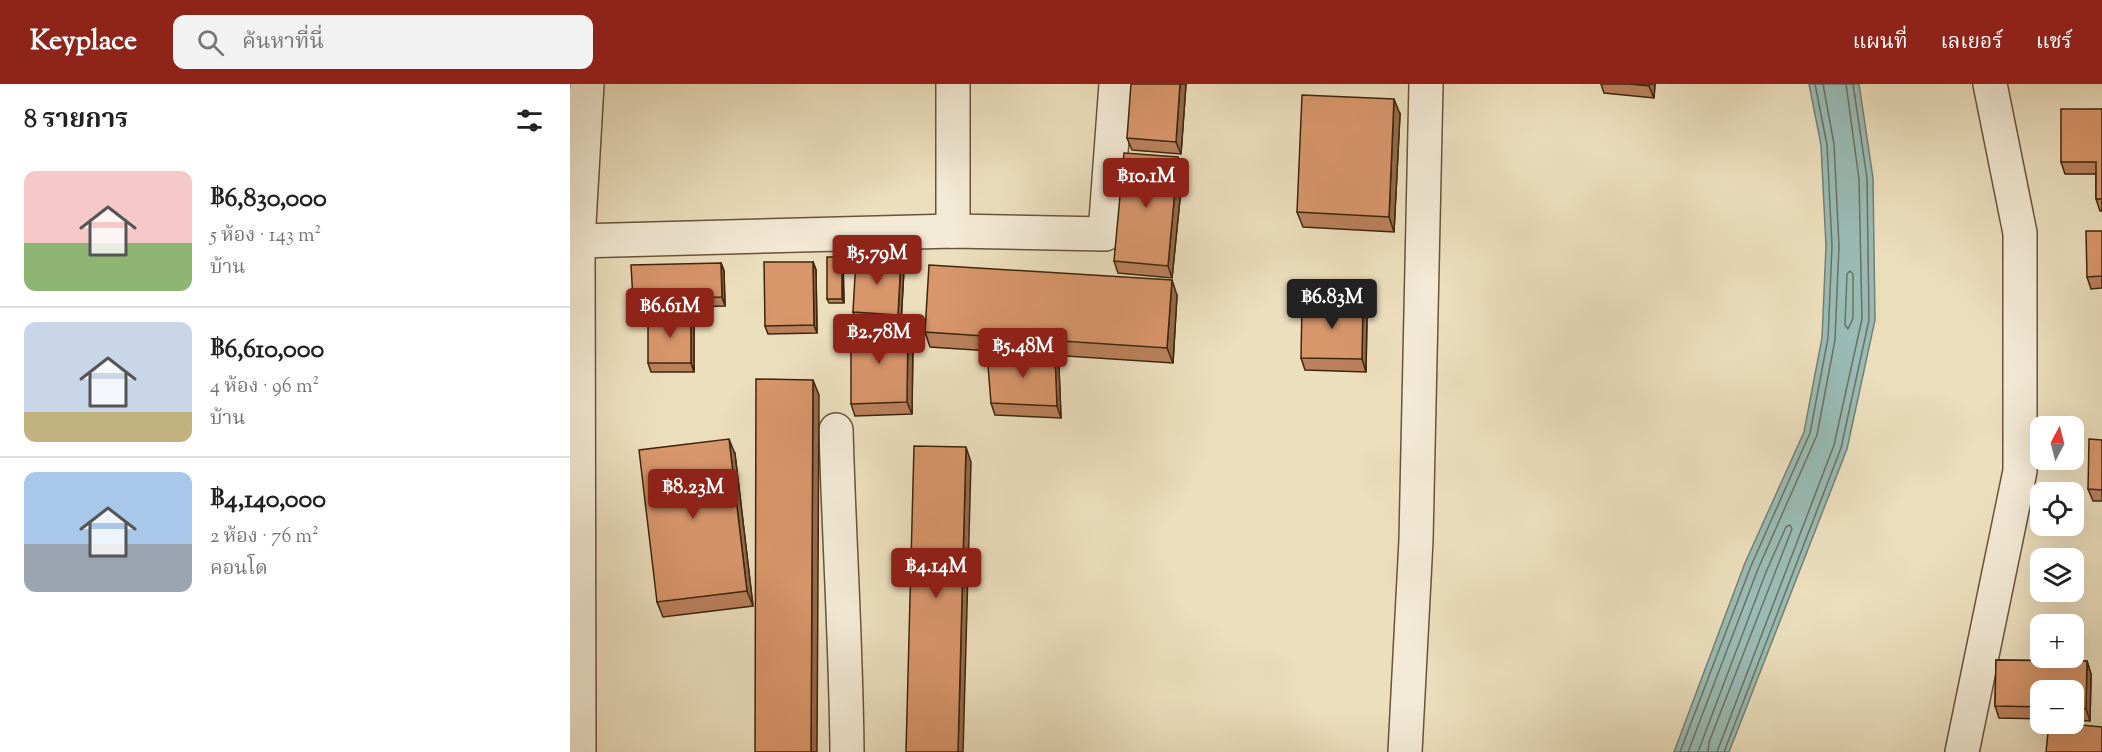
<!DOCTYPE html>
<html lang="th">
<head>
<meta charset="utf-8">
<style>
	:root { --surface:#fff; --page:#f2f2f2; --text:#222; --muted:#767676; --line:#e0e0e0; --accent:#8f2418 }
	body { margin:0; font-family:"Sorts Mill Goudy","Noto Serif Thai",serif; background:var(--page); color:var(--text); height:100vh; display:flex; flex-direction:column; font-size:22px; white-space:nowrap }
	* { box-sizing:border-box; margin:0 }
	p { font-size:20px; color:var(--muted) }
	.icon { flex:none; width:33px; height:33px; fill:none; stroke:currentColor; stroke-width:2; stroke-linecap:round; stroke-linejoin:round }
	.map { position:relative; flex:1; overflow:hidden }
	.side { display:flex; flex-direction:column; background:var(--surface); width:570px }
	.side>* { flex:none }
	.needle { width:39px; rotate:7deg }
	.controls { position:absolute; left:1460px; top:332px; display:grid; gap:12px }
	.controls a { display:grid; place-items:center; width:54px; height:54px; border-radius:12px; background:var(--surface); box-shadow:0 6px 24px #0002; font-size:30px }
	.price { position:absolute; translate:-50% -51px; padding:0 14px; border-radius:6px; background:var(--accent); color:#fff; font-size:20px; line-height:39px; filter:drop-shadow(0 2px 3px #0008) }
	.price::after { content:''; position:absolute; left:50%; top:36px; width:18px; height:14px; margin-left:-9px; background:inherit; clip-path:polygon(0 0,100% 0,50% 100%) }
	.price.active { background:#222; color:#fff }
	ul { padding:0; list-style:none }
	li { display:flex; align-items:center; gap:18px; height:150px; padding:0 24px }
	li+li { border-top:2px solid var(--line) }
	li span { display:grid; place-items:center; flex:none; width:168px; height:120px; border-radius:12px; color:#555 }
	li>.icon { margin-inline-start:auto }
	span .icon { width:72px; height:72px; fill:#fffc; stroke-width:1 }
	li b { font-size:26px }
	h2 { display:flex; justify-content:space-between; align-items:center; height:72px; padding:0 24px; font-size:26px }
	header { display:flex; align-items:center; gap:36px; box-sizing:border-box; height:84px; padding:0 30px; background:var(--accent); color:#fff }
	header strong { font-size:28px }
	nav { display:flex; gap:33px; margin-inline-start:auto; font-size:21px }
	.search { width:420px; height:54px; background:var(--page); display:flex; align-items:center; gap:15px; box-sizing:border-box; padding:0 21px; border-radius:12px; color:var(--muted); font-size:22px }
	main { display:flex; flex:1; min-height:0 }
	.map>svg:first-child { display:block }
	.water { fill:#99bcb6; stroke:#748073; stroke-width:1.5 }
	.lines { fill:none; stroke-linecap:round; stroke-linejoin:round }
	.shore { stroke:#6b7162; stroke-width:1.5 }
	.minor-casing { stroke:#69543a; stroke-width:36 }
	.minor { stroke:#f3ead5; stroke-width:33 }
	.wall { fill:#ba815c; stroke:#3d260e; stroke-width:1.5 }
	.shaded-wall { fill:#97694b; stroke:#3d260e; stroke-width:1.5 }
	.building { fill:#d8966b; stroke:#3d260e; stroke-width:1.5 }
</style>
</head>
<body>
<header>
<strong>Keyplace</strong>
<div class="search"><svg class="icon" aria-label="search" viewBox="0 0 24 24"><circle cx="10" cy="10" r="6"/><path d="M15 15l6 6"/></svg>ค้นหาที่นี่</div>
<nav><a>แผนที่</a><a>เลเยอร์</a><a>แชร์</a></nav>
</header>
<main>
<section class="side">
<h2>8 รายการ<svg class="icon" aria-label="filters" viewBox="0 0 24 24"><path d="M4 7h16M4 17h16"/><circle cx="9" cy="7" r="2"/><circle cx="15" cy="17" r="2"/></svg></h2>
<ul>
<li><span style="background:linear-gradient(#f6c9c9 60%,#8fb573 0)"><svg class="icon" aria-label="home" viewBox="0 0 24 24"><path d="M3 11l9-7 9 7M6 9v11h12V9"/></svg></span><div><b>฿6,830,000</b><p>5 ห้อง · 143 m²</p><p>บ้าน</p></div></li>
<li><span style="background:linear-gradient(#c9d6e8 75%,#c2b280 0)"><svg class="icon" aria-label="home" viewBox="0 0 24 24"><path d="M3 11l9-7 9 7M6 9v11h12V9"/></svg></span><div><b>฿6,610,000</b><p>4 ห้อง · 96 m²</p><p>บ้าน</p></div></li>
<li><span style="background:linear-gradient(#a9c7e8 60%,#9aa5b1 0)"><svg class="icon" aria-label="home" viewBox="0 0 24 24"><path d="M3 11l9-7 9 7M6 9v11h12V9"/></svg></span><div><b>฿4,140,000</b><p>2 ห้อง · 76 m²</p><p>คอนโด</p></div></li>
</ul>
</section>
<div class="map">
<svg width="1532" height="668" viewBox="0 0 1532 668">
	<rect width="100%" height="100%" fill="#ecdfbe"/>
	<filter id="stains"><feTurbulence type="fractalNoise" baseFrequency=".00333" numOctaves="4"/><feColorMatrix values="0 0 0 0 .2 0 0 0 0 .09 0 0 0 0 .02 0 0 0 .5 -.17"/></filter>
	<radialGradient id="worn" r=".72"><stop offset=".6" stop-color="#630" stop-opacity="0"/><stop offset="1" stop-color="#630" stop-opacity=".3"/></radialGradient>
	<polygon class="water" points="1239,0 1289,0 1303,94 1305,236 1277,365 1159,668 1104,668 1175,479 1234,348 1252,254 1256,162 1251,61"/>
	<g class="lines">
		<g class="shore">
			<polygon points="1280,187 1283,190 1283,234 1278,245 1275,241 1277,190"/>
			<polyline points="1110,668 1181,482 1240,349 1258,254 1262,162 1257,61 1245,0"/>
			<polyline points="1118,668 1188,485 1247,351 1265,256 1269,162 1264,60 1253,0"/>
			<polyline points="1128,668 1196,488 1216,443 1220,441 1222,445 1139,658 1138,668"/>
			<polyline points="1147,668 1264,361 1292,235 1289,95 1276,0"/>
			<polyline points="1154,668 1271,364 1299,236 1297,94 1283,0"/>
		</g>
		<g class="minor-casing">
			<g id="minor">
				<polyline points="383,147 383,0"/>
				<polyline points="8,157 383,147 535,150 546,0"/>
				<path d="M 266,346 C 269,454 276,560 277,668"/>
				<polyline points="9,668 8,157 17,0"/>
				<polyline points="835,668 846,456 856,0"/>
				<polyline points="1392,668 1450,387 1450,149 1420,0"/>
			</g>
		</g>
		<use href="#minor" class="minor"/>
	</g>
	<g class="wall">
		<polygon points="616,0 611,70 562,66 557,54"/>
		<polygon points="1031,0 1085,0 1084,14 1034,9"/>
		<polygon points="1532,25 1532,127 1530,127 1526,115 1526,90 1495,90 1491,78"/>
		<polygon points="830,30 824,148 733,143 727,128"/>
		<polygon points="613,85 602,194 548,189 544,177"/>
		<polygon points="1532,147 1532,204 1521,205 1517,193"/>
		<polygon points="272,173 273,177 274,219 259,219 257,215"/>
		<polygon points="331,176 334,185 331,239 286,237 283,228"/>
		<polygon points="243,178 246,186 247,249 198,250 195,242"/>
		<polygon points="151,179 154,187 155,222 66,224 63,216"/>
		<polygon points="607,211 603,279 360,263 355,248"/>
		<polygon points="793,218 797,230 796,288 735,286 731,274"/>
		<polygon points="124,240 124,288 81,288 78,279"/>
		<polygon points="343,255 342,330 285,332 281,320"/>
		<polygon points="489,284 491,334 425,331 421,319"/>
		<polygon points="1532,356 1532,417 1523,417 1518,405"/>
		<polygon points="165,370 183,522 93,533 87,518"/>
		<polygon points="1426,576 1517,577 1521,590 1520,637 1503,636 1503,606 1470,606 1470,635 1429,634 1425,622"/>
	</g>
	<g class="shaded-wall">
		<polygon points="610,0 616,0 611,70 606,58"/>
		<polygon points="1080,0 1085,0 1084,14 1079,2"/>
		<polygon points="824,15 830,30 824,148 819,133"/>
		<polygon points="608,73 613,85 602,194 598,182"/>
		<polygon points="272,173 273,177 274,219 272,215"/>
		<polygon points="331,176 334,185 331,239 328,231"/>
		<polygon points="243,178 246,186 247,249 244,241"/>
		<polygon points="151,179 154,187 155,222 152,213"/>
		<polygon points="602,196 607,211 603,279 597,264"/>
		<polygon points="793,218 797,230 796,288 792,275"/>
		<polygon points="121,231 124,240 124,288 121,279"/>
		<polygon points="338,243 343,255 342,330 337,318"/>
		<polygon points="485,272 489,284 491,334 487,322"/>
		<polygon points="243,296 249,311 247,668 241,668"/>
		<polygon points="159,355 165,370 183,522 177,507"/>
		<polygon points="396,363 401,378 393,668 388,668"/>
		<polygon points="1517,577 1521,590 1520,637 1516,625"/>
	</g>
	<g class="building">
		<polygon points="561,0 610,0 606,58 557,54"/>
		<polygon points="1060,0 1080,0 1079,2"/>
		<polygon points="732,11 824,15 819,133 727,128"/>
		<polygon points="1491,25 1532,25 1532,115 1526,115 1526,78 1491,78"/>
		<polygon points="554,69 608,73 598,182 544,177"/>
		<polygon points="1516,147 1532,147 1532,192 1517,193"/>
		<rect x="257" y="173" width="15" height="42"/>
		<polygon points="286,174 331,176 328,231 283,228"/>
		<polygon points="194,178 243,178 244,241 195,242"/>
		<polygon points="151,179 152,213 63,216 61,181"/>
		<polygon points="359,181 602,196 597,264 355,248"/>
		<polygon points="732,217 793,218 792,275 731,274"/>
		<rect x="78" y="231" width="43" height="48"/>
		<polygon points="338,243 337,318 281,320 281,245"/>
		<polygon points="417,269 485,272 487,322 421,319"/>
		<polygon points="186,295 243,296 241,668 185,668"/>
		<polygon points="159,355 177,507 87,518 69,366"/>
		<polygon points="1519,355 1532,356 1532,406 1518,405"/>
		<polygon points="344,362 396,363 388,668 336,668"/>
		<polygon points="1426,576 1517,577 1516,625 1503,624 1503,606 1470,606 1470,623 1425,622"/>
		<polygon points="1479,639 1490,639 1532,643 1532,668 1476,668"/>
	</g>
	<rect width="100%" height="100%" filter="url(#stains)"/>
	<rect width="100%" height="100%" fill="url(#worn)"/>
</svg>
<div class="controls">
<a><svg class="needle" viewBox="-14 -14 28 28"><path d="M0-13l5 13h-10z" fill="#e53935"/><path d="M0 13l5-13h-10z" fill="#767676"/></svg></a>
<a><svg class="icon" aria-label="locate" viewBox="0 0 24 24"><circle cx="12" cy="12" r="6"/><path d="M12 2v4M12 18v4M2 12h4M18 12h4"/></svg></a>
<a><svg class="icon" aria-label="layers" viewBox="0 0 24 24"><path d="M12 4l9 5-9 5-9-5zM3 14l9 5 9-5"/></svg></a>
<a>+</a>
<a>−</a>
</div>
<b class="price" style="left:576px;top:125px">฿10.1M</b>
<b class="price" style="left:307px;top:202px">฿5.79M</b>
<b class="price active" style="left:762px;top:246px">฿6.83M</b>
<b class="price" style="left:100px;top:255px">฿6.61M</b>
<b class="price" style="left:309px;top:281px">฿2.78M</b>
<b class="price" style="left:453px;top:295px">฿5.48M</b>
<b class="price" style="left:123px;top:436px">฿8.23M</b>
<b class="price" style="left:366px;top:515px">฿4.14M</b>
</div>
</main>
</body>
</html>
